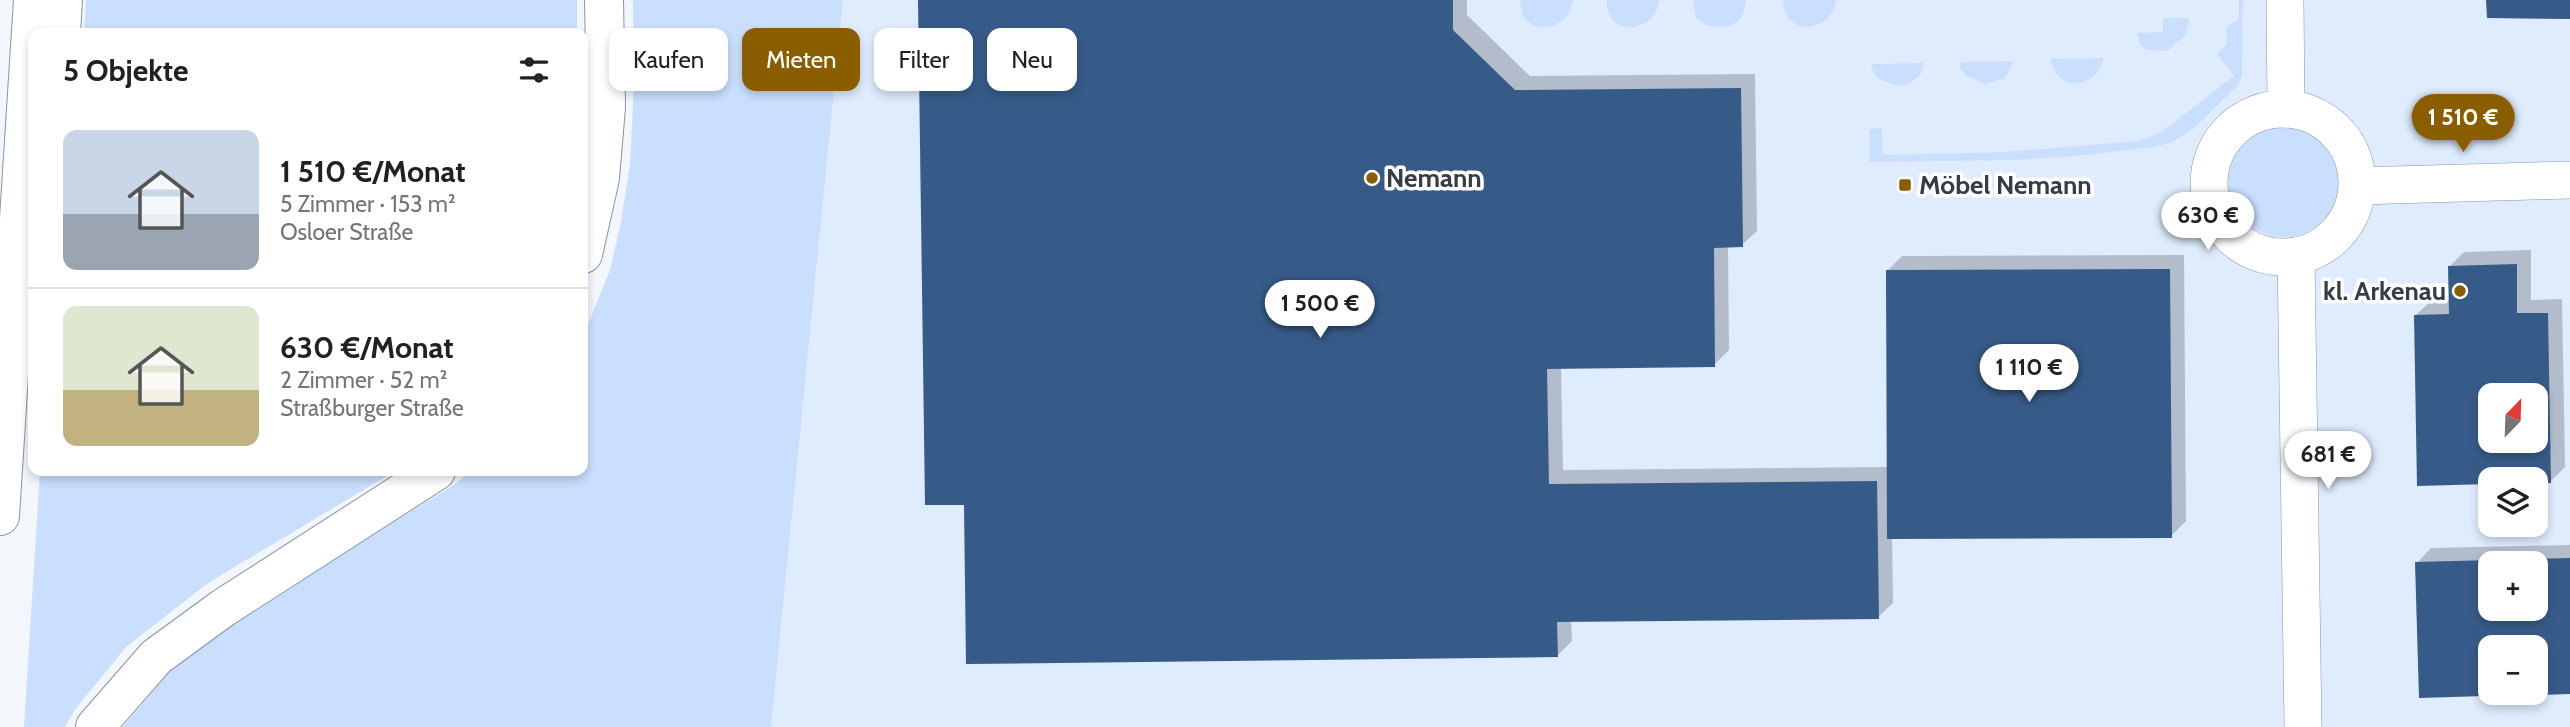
<!DOCTYPE html>
<html lang="de">
<head>
<meta charset="utf-8">
<style>
	:root { --surface:#fff; --page:#f2f2f2; --text:#202124; --muted:#757577; --line:#e0e0e0; --accent:#8b5d01 }
	body { margin:0; font-family:Cabin,sans-serif; background:var(--page); color:var(--text); height:100vh; display:flex; flex-direction:column; font-size:26px; white-space:nowrap }
	* { box-sizing:border-box; margin:0 }
	p { font-size:23px; color:var(--muted) }
	.icon { flex:none; width:38px; height:38px; fill:none; stroke:currentColor; stroke-width:2; stroke-linecap:round; stroke-linejoin:round }
	.map { position:relative; flex:1; overflow:hidden }
	.details { position:absolute; left:28px; top:28px; width:560px; height:448px; display:flex; flex-direction:column; background:var(--surface); border-radius:14px; box-shadow:0 4px 10px #0003 }
	.details>* { flex:none }
	.guide { position:absolute; left:609px; top:28px; width:665px; height:63px; display:flex; gap:14px }
	.needle { width:46px; rotate:23deg }
	.buttons { position:absolute; left:2478px; top:383px; display:grid; gap:14px }
	.buttons a { display:grid; place-items:center; width:70px; height:70px; border-radius:14px; background:var(--surface); box-shadow:0 4px 10px #0003; font-size:35px }
	.price { position:absolute; translate:-50% -60px; padding:0 16px; border-radius:24px; background:#fff; color:#222; font-size:23px; line-height:46px; filter:drop-shadow(0 2px 4px #0008) }
	.price::after { content:''; position:absolute; left:50%; top:42px; width:21px; height:16px; margin-left:-10px; background:inherit; clip-path:polygon(0 0,100% 0,50% 100%) }
	.price.active { background:var(--accent); color:#fff }
	ul { padding:0; list-style:none }
	li { display:flex; align-items:center; gap:21px; height:175px; padding:0 35px }
	li+li { border-top:2px solid var(--line) }
	li span { display:grid; place-items:center; flex:none; width:196px; height:140px; border-radius:14px; color:#555 }
	li>.icon { margin-inline-start:auto }
	span .icon { width:84px; height:84px; fill:#fffc; stroke-width:1 }
	li b { font-size:30px }
	h2 { display:flex; justify-content:space-between; align-items:center; height:84px; padding:0 35px; font-size:30px }
	.pill { padding:0 24px; border-radius:14px; background:var(--surface); box-shadow:0 4px 10px #0003; font-size:24px; line-height:63px }
	.pill.active { background:var(--accent); color:#fff }
	.map>svg:first-child { display:block }
	.built { fill:#dfecfd; fill-rule:evenodd }
	.green { fill:#c9dffd }
	.shadow { fill:#0003; fill-rule:evenodd }
	.building { fill:#375b89; fill-rule:evenodd }
	.lines { fill:none; stroke-linecap:round; stroke-linejoin:round }
	.minor-casing { stroke:#8595a9; stroke-width:38 }
	.major-casing { stroke:#8595a9; stroke-width:40 }
	.minor { stroke:#fff; stroke-width:37 }
	.major { stroke:#fff; stroke-width:38 }
	.poi-dot { fill:#8b5d01; stroke:#fff; stroke-width:2.5 }
	.labels { text-anchor:middle; dominant-baseline:central; stroke-width:7; stroke-linejoin:round; paint-order:stroke }
	.poi-label { font-size:26px; font-weight:bold; fill:#363d46; stroke:#fff; text-anchor:start }
</style>
</head>
<body>
<div class="map">
<svg width="2570" height="727" viewBox="0 0 2570 727">
	<rect width="100%" height="100%" fill="#f3f6fb"/>
	<path class="built" d="M 843,0 L 2570,0 L 2570,727 L 771,727 ZM 2490,396 L 2536,396 L 2536,441 L 2490,441 ZM 2490,480 L 2536,480 L 2536,525 L 2490,525 ZM 2490,564 L 2536,564 L 2536,609 L 2490,609 ZM 2490,648 L 2536,648 L 2536,693 L 2490,693 Z"/>
	<g class="green">
		<polygon points="86,0 577,0 577,33 84,33"/>
		<polygon points="633,0 843,0 771,727 123,727 173,667 240,616 454,485 471,471 583,471 583,337 610,270 620,227 630,165 634,84"/>
		<path d="M 1520,0 L 1573,0 C 1570,27 1537,37 1523,16 C 1521,12 1521,5 1520,0 Z"/>
		<path d="M 1607,0 L 1659,0 C 1658,24 1624,39 1610,16 C 1607,12 1607,5 1607,0 Z"/>
		<path d="M 1693,0 L 1746,0 C 1745,7 1744,16 1738,21 C 1727,30 1704,29 1696,17 C 1694,12 1694,5 1693,0 Z"/>
		<path d="M 1783,0 L 1836,0 C 1835,23 1801,38 1787,16 C 1784,11 1784,5 1783,0 Z"/>
		<polygon points="2239,0 2243,0 2242,76 2239,84 2193,129 2171,143 2152,147 2077,156 2014,160 1870,162 1869,129 1882,128 1883,155 2005,152 2139,141 2160,133 2234,76 2217,54 2226,45 2227,26 2239,20"/>
		<polygon points="2163,18 2190,18 2185,35 2167,51 2146,50 2140,44 2137,33 2163,32"/>
		<path d="M 2104,58 C 2097,89 2055,94 2051,59 Z"/>
		<polygon points="2014,61 2005,78 1985,84 1966,75 1960,68 1961,62"/>
		<path d="M 1924,63 C 1922,77 1916,80 1903,86 C 1888,83 1874,81 1871,64 Z"/>
		<circle cx="2284" cy="181" r="56"/>
		<polygon points="40,471 395,471 208,583 126,647 74,711 65,727 24,727"/>
	</g>
	<g class="shadow">
		<polygon points="920,0 1467,0 1467,15 1530,76 1755,74 1757,231 1742,245 1728,246 1729,350 1714,365 1561,367 1563,470 1889,467 1887,271 1902,256 2184,255 2186,521 2171,536 1892,537 1893,603 1878,617 1571,620 1572,641 1557,656 966,503"/>
		<path d="M 2531,250 L 2531,300 L 2562,299 L 2565,467 L 2550,482 L 2490,480 L 2490,483 L 2419,484 L 2416,315 L 2431,301 L 2451,300 L 2450,266 L 2464,252 ZM 2490,396 L 2536,396 L 2536,441 L 2490,441 Z"/>
		<path d="M 2570,545 L 2570,692 L 2420,696 L 2417,563 L 2431,548 ZM 2490,564 L 2536,564 L 2536,609 L 2490,609 ZM 2490,648 L 2536,648 L 2536,693 L 2490,693 Z"/>
	</g>
	<g class="building">
		<polygon points="918,0 1453,0 1453,30 1515,90 1741,88 1743,247 1714,248 1715,367 1547,369 1549,484 1877,481 1879,619 1557,622 1558,657 966,664 964,505 925,505"/>
		<polygon points="2486,0 2570,0 2570,19 2487,18"/>
		<path d="M 2517,264 L 2517,313 L 2548,313 L 2551,483 L 2536,484 L 2536,480 L 2490,480 L 2490,484 L 2417,486 L 2414,315 L 2449,314 L 2448,266 ZM 2490,396 L 2536,396 L 2536,441 L 2490,441 Z"/>
		<polygon points="2170,269 2172,538 1887,539 1886,270"/>
		<path d="M 2570,558 L 2570,694 L 2536,695 L 2536,648 L 2490,648 L 2490,693 L 2518,693 L 2518,695 L 2419,698 L 2415,562 ZM 2490,564 L 2536,564 L 2536,609 L 2490,609 Z"/>
	</g>
	<g class="lines">
		<g class="minor-casing">
			<g id="minor">
				<polyline points="2285,0 2286,109"/>
				<circle cx="2283" cy="183" r="74"/>
				<polyline points="2358,186 2570,180"/>
				<polyline points="2296,256 2303,727"/>
			</g>
		</g>
		<g class="major-casing">
			<g id="major">
				<polyline points="61,33 63,0"/>
				<polyline points="583,254 600,178 606,107 604,0"/>
				<polyline points="0,516 33,0"/>
				<polyline points="95,727 156,657 223,608 436,471"/>
			</g>
		</g>
		<use href="#minor" class="minor"/>
		<use href="#major" class="major"/>
	</g>
	<g class="poi-dot">
		<circle cx="1372" cy="178" r="7"/>
		<rect x="1898" y="178" width="14" height="14" rx="3.5"/>
		<circle cx="2460" cy="291" r="7"/>
	</g>
	<g class="labels">
		<g class="poi-label">
			<text x="1386" y="178">Nemann</text>
			<text x="1919" y="185">Möbel Nemann</text>
			<text x="2446" y="291" text-anchor="end">kl. Arkenau</text>
		</g>
	</g>
</svg>
<div class="buttons">
<a><svg class="needle" viewBox="-14 -14 28 28"><path d="M0-13l5 13h-10z" fill="#e53935"/><path d="M0 13l5-13h-10z" fill="#757577"/></svg></a>
<a><svg class="icon" aria-label="layers" viewBox="0 0 24 24"><path d="M12 4l9 5-9 5-9-5zM3 14l9 5 9-5"/></svg></a>
<a>+</a>
<a>−</a>
</div>
<b class="price active" style="left:2463px;top:154px">1 510 €</b>
<b class="price" style="left:2208px;top:252px">630 €</b>
<b class="price" style="left:1320px;top:340px">1 500 €</b>
<b class="price" style="left:2029px;top:404px">1 110 €</b>
<b class="price" style="left:2328px;top:491px">681 €</b>
<div class="guide">
<a class="pill">Kaufen</a>
<a class="pill active">Mieten</a>
<a class="pill">Filter</a>
<a class="pill">Neu</a>
</div>
<section class="details">
<h2>5 Objekte<svg class="icon" aria-label="filters" viewBox="0 0 24 24"><path d="M4 7h16M4 17h16"/><circle cx="9" cy="7" r="2"/><circle cx="15" cy="17" r="2"/></svg></h2>
<ul>
<li><span style="background:linear-gradient(#c9d6e8 60%,#9aa5b1 0)"><svg class="icon" aria-label="home" viewBox="0 0 24 24"><path d="M3 11l9-7 9 7M6 9v11h12V9"/></svg></span><div><b>1 510 €/Monat</b><p>5 Zimmer · 153 m²</p><p>Osloer Straße</p></div></li>
<li><span style="background:linear-gradient(#dfe7d0 60%,#c2b280 0)"><svg class="icon" aria-label="home" viewBox="0 0 24 24"><path d="M3 11l9-7 9 7M6 9v11h12V9"/></svg></span><div><b>630 €/Monat</b><p>2 Zimmer · 52 m²</p><p>Straßburger Straße</p></div></li>
</ul>
</section>
</div>
</body>
</html>
